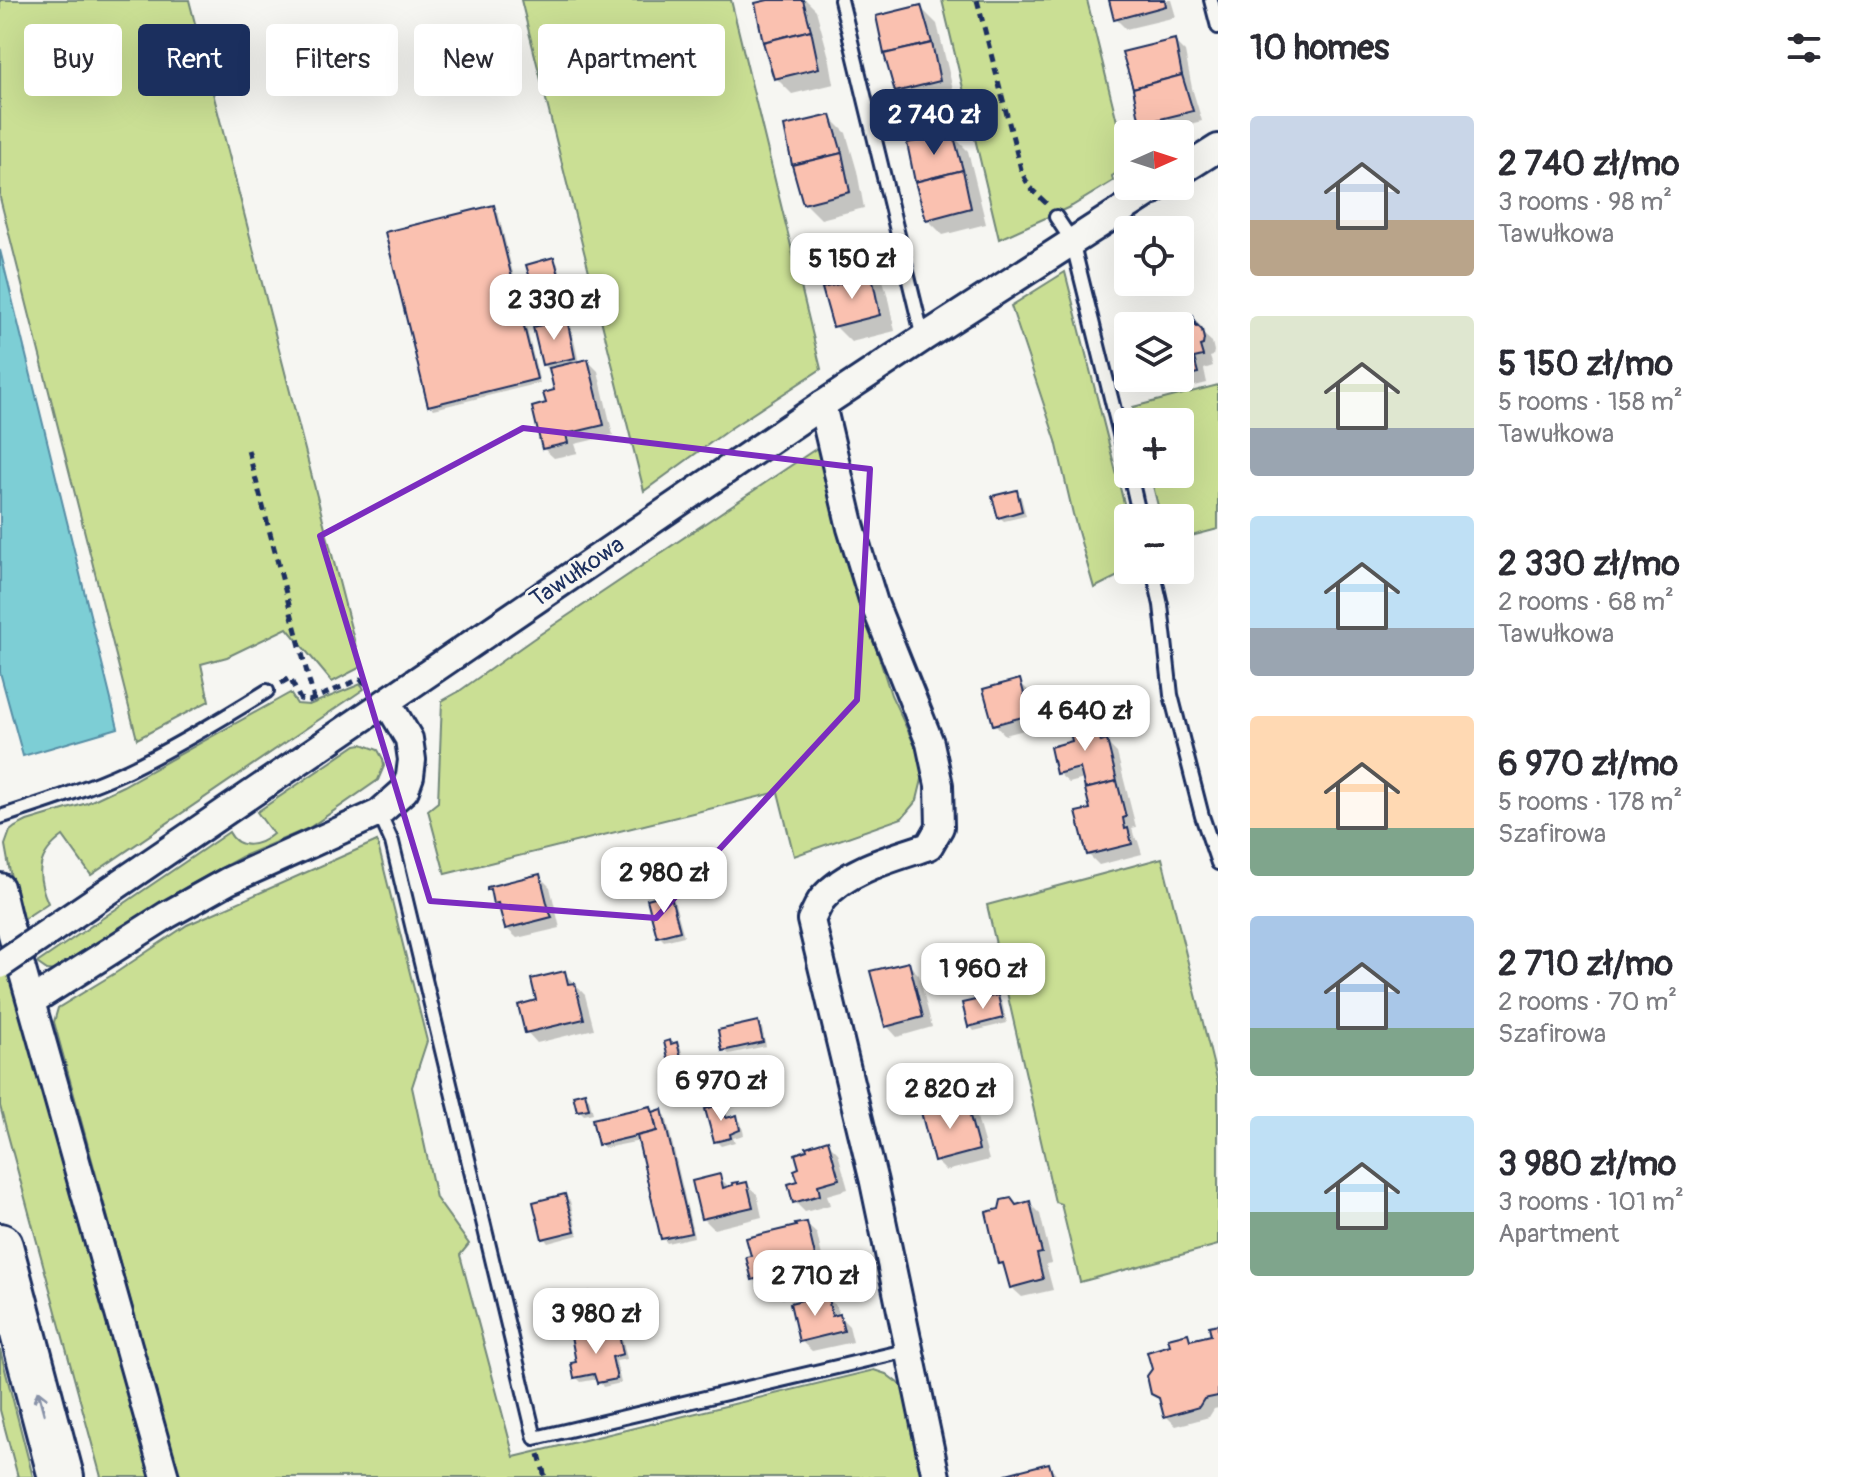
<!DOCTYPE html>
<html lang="en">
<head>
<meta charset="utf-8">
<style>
	:root { --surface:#fff; --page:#f2f2f3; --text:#2b2b33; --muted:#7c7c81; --accent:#1b2f5e }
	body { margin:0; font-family:Pangolin,sans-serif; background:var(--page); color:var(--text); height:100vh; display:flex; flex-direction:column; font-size:30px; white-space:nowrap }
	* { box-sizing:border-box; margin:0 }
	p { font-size:26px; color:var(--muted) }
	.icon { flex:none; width:44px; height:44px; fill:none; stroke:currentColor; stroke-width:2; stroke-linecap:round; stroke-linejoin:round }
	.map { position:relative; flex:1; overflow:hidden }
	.sheet { display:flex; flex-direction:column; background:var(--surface); width:640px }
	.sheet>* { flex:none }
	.guide { position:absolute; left:24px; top:24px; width:760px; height:72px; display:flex; gap:16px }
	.needle { width:52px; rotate:87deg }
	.buttons { position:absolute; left:1114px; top:120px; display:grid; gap:16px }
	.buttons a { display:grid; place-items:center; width:80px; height:80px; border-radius:8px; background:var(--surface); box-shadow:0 8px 32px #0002; font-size:40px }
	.price { position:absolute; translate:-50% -68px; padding:0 18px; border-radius:16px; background:#fff; color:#222; font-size:26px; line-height:52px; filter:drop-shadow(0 2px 4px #0008) }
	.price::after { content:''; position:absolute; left:50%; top:48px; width:24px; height:18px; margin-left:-12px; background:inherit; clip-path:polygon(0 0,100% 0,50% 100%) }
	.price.selected { background:var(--accent); color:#fff }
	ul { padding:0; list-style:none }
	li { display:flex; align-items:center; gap:24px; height:200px; padding:0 32px }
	li span { display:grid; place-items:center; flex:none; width:224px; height:160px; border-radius:8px; color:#555 }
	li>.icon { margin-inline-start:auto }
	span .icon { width:96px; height:96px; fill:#fffc; stroke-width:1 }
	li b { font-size:34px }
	h2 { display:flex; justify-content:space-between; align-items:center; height:96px; padding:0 32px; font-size:34px }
	.tag { padding:0 28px; border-radius:8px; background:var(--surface); box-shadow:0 8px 32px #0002; font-size:28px; line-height:72px }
	.tag.selected { background:var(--accent); color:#fff }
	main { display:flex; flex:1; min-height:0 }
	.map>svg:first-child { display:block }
	.green { fill:#cadf94; stroke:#728779; stroke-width:2 }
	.water { fill:#7dced5; stroke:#568ea5; stroke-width:2 }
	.shadow { fill:#0003 }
	.building { fill:#fac1b0; stroke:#1b2f5e; stroke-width:2 }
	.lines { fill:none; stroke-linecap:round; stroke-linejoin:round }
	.lane-casing { stroke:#1b2f5e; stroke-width:18 }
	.street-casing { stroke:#1b2f5e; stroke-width:32 }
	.highway-casing { stroke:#1b2f5e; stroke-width:50 }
	.path { stroke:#1b2f5e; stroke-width:5; stroke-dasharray:8 6; stroke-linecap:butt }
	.lane { stroke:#f6f6f2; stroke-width:12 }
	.street { stroke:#f6f6f2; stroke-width:26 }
	.highway { stroke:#f6f6f2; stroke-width:44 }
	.street-bridge-casing { stroke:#1b2f5e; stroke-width:32; stroke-linecap:butt }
	.street-bridge { stroke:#f6f6f2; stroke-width:26 }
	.oneway { stroke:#8892a8 }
	.marked { fill:none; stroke:#7b2cbf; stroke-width:6; stroke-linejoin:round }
	.labels { text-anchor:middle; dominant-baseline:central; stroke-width:6; stroke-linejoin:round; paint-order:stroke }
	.street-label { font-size:24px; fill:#1b2f5e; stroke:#f6f6f2 }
</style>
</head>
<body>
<main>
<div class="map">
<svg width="1218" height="1477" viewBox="0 0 1218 1477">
	<rect width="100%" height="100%" fill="#f6f6f2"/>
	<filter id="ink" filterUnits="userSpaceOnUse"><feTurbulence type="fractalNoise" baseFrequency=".0125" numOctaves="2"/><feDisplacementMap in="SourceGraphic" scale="16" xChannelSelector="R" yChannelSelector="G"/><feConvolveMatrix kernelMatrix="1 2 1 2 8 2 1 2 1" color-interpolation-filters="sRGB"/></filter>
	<g filter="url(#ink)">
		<g class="green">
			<polygon points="0,0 189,0 361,667 332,682 287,628 227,657 201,664 209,701 137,739 0,198"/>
			<polygon points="521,0 731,0 821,369 731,428 644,491"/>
			<polygon points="942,0 1087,0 1128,166 1112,176 1113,181 1072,206 999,239"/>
			<polygon points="1065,272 1128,519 1128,570 1130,570 1094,588 1073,514 1056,441 1011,306"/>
			<polygon points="1218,385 1218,529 1180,539 1180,518 1161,518 1150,474 1180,474 1180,422 1137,422 1133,407"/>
			<polygon points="820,446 855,582 891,695 925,767 917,800 902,818 794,856 778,792 445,874 428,810 438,802 442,701 458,692 533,639"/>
			<path d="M 361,684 L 364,689 L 91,875 L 63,836 C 37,855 35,874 48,903 L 19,922 L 5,845 L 10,831 L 15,827 L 27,821 L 87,803 L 123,786 L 290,693 L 297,704 L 309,705 Z"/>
			<path d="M 362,744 L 378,750 L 383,759 L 384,766 L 378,780 L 309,828 L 243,856 L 188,886 L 56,971 L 47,970 L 37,963 L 229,832 C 239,851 259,846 273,834 L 257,812 L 356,745 Z"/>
			<polygon points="377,841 427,1041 412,1087 436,1198 469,1244 460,1255 514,1457 874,1370 886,1374 907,1390 922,1477 179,1477 54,1022 58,1008 117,972 187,925"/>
			<polygon points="1162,858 1218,1083 1218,1245 1080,1282 1061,1204 1055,1202 987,905"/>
			<polygon points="0,936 39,1081 151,1477 101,1477 0,1106"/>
			<polygon points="0,1350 33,1477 18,1477 0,1410"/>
		</g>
		<polygon class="water" points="0,250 118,728 23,756 0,672"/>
		<g class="shadow">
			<polygon points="776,0 806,0 816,10 830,61 834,84 792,94 776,78"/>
			<polygon points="1111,0 1171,0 1176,17 1126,29 1116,19"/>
			<polygon points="921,8 937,24 955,97 912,107 896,91"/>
			<polygon points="1174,41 1185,52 1192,88 1202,121 1153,133 1142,123"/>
			<polygon points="830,117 846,133 857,171 864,208 821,219 804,202"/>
			<polygon points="952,135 968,151 986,224 943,235 927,219"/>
			<polygon points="493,207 498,212 540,383 434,409 430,405"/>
			<polygon points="860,240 876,256 887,294 895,331 851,342 835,326"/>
			<polygon points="553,260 558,264 566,295 543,302 538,297"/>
			<polygon points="1192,318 1203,328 1204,335 1212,342 1214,351 1213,356 1210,357 1213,366 1204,369 1207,383 1175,391 1163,378 1180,378 1180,326 1156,326"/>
			<polygon points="566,321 571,326 579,363 588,361 598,371 613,435 575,444 578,453 554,458 543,448 548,405 557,392 551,368 548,369 543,364"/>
			<polygon points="1016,492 1021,497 1026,516 1004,521 999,517"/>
			<polygon points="1019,682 1030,692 1039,726 1005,735 995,724"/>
			<polygon points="1093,715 1103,725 1108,744 1117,753 1136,827 1132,828 1134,836 1138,841 1142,854 1099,865 1088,854 1092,811 1084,779 1069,783 1058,773"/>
			<polygon points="539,876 550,887 560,928 517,938 506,928 502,910 495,903"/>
			<polygon points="670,895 674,900 684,936 664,941 659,936"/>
			<polygon points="908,964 919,975 932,1027 897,1037 887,1026"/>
			<polygon points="564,973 585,995 594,1029 537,1043 527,1032 539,1002"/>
			<polygon points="997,997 1002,1002 1007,1023 974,1031 970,1026"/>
			<polygon points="758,1023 762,1028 766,1046 729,1054 724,1050"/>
			<polygon points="669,1042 672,1045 677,1044 681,1049 685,1063 675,1065 670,1061"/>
			<polygon points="585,1094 589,1098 593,1113 584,1115 579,1110"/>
			<polygon points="966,1103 976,1114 989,1160 946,1171 936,1161"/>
			<polygon points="721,1106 726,1111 728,1119 736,1118 741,1122 744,1135 733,1138 735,1142 721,1146 716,1141"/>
			<polygon points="650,1108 656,1113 661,1112 666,1116 694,1237 667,1243 663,1238 640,1141 605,1148 600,1144"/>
			<polygon points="827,1142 838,1153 848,1189 827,1195 830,1205 805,1212 795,1202 800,1183"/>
			<polygon points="719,1177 730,1188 746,1184 757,1194 762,1217 714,1229 703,1218"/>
			<polygon points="565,1196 570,1201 578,1235 548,1243 544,1238"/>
			<polygon points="1030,1204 1040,1214 1052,1263 1046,1264 1053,1290 1022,1297 1011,1287 1007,1271 1000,1263 1017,1207"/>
			<polygon points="806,1224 817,1234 829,1288 782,1299 771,1288 764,1289 754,1279"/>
			<polygon points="588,1294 593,1298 602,1333 596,1335 597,1341 618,1336 623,1341 627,1359 616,1361 621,1383 603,1387 598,1379 581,1382 576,1377 578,1363 572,1341 568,1336"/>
			<polygon points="826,1296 837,1307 839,1316 849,1326 853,1342 812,1351 801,1341"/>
			<polygon points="1218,1326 1218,1408 1214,1409 1209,1417 1176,1426 1166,1416 1162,1402 1153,1393 1172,1347 1187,1335 1193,1341 1213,1336"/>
			<polygon points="1048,1466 1059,1477 1008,1477"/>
		</g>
		<g class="building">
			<polygon points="768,0 803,0 811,30 763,42 755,3"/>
			<polygon points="1109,0 1165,0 1166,6 1114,20"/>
			<polygon points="921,5 932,43 884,54 876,16"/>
			<polygon points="811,30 819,68 774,79 763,42"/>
			<polygon points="1175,39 1182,75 1133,88 1122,52"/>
			<polygon points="932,43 940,81 895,92 884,54"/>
			<polygon points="1182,75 1193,111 1140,124 1133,88"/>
			<polygon points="831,115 842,153 792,165 784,126"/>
			<polygon points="953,133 963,170 915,182 907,143"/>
			<polygon points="842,153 850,192 803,204 792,165"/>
			<polygon points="963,170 971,208 926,220 915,182"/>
			<polygon points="494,205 537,379 428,406 385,232"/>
			<polygon points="861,238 872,276 822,288 814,249"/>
			<polygon points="554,257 563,290 536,298 526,265"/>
			<polygon points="872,276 880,315 833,327 822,288"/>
			<polygon points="1193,315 1196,326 1197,325 1202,330 1204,339 1203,345 1200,346 1203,356 1194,358 1198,373 1180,377 1180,326 1151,326 1176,317 1176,320"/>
			<polygon points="567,319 575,358 542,365 533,327"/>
			<polygon points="588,359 604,425 566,434 568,443 542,449 532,407 546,403 543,393 554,390 549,368"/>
			<polygon points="1017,490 1022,511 998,518 992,496"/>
			<polygon points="1020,679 1030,715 993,725 983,689"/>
			<polygon points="1093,713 1101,742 1107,740 1117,781 1085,789 1080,768 1056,774 1050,747 1072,741 1067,719"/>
			<polygon points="1117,781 1126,817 1123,818 1125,829 1128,828 1132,844 1087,855 1076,812 1090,809 1085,789"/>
			<polygon points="540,874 549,911 552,917 505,929 498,903 493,904 490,889 487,890 487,887"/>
			<polygon points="670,893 680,931 657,937 647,899"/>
			<polygon points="909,962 923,1017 885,1027 870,971"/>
			<polygon points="565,971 568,984 575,983 584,1019 525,1033 518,1005 536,1000 531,979"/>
			<polygon points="998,995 1003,1018 968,1027 962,1003"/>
			<polygon points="758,1021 763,1042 722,1051 718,1030"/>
			<polygon points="670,1040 671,1044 677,1042 681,1058 669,1062 664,1042"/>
			<polygon points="585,1092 589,1109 577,1111 573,1095"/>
			<polygon points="966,1101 979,1150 934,1162 921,1112"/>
			<polygon points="722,1104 726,1118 737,1115 740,1130 730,1134 731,1138 714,1142 705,1109"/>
			<polygon points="651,1106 657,1131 598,1145 592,1119"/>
			<polygon points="662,1109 691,1233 661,1239 637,1136 657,1131 653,1112"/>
			<polygon points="828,1140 839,1179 818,1185 820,1195 793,1203 788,1184 798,1181 794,1170 799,1168 795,1154 807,1150 806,1147"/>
			<polygon points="720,1174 723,1188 733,1185 732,1183 738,1182 738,1184 747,1182 753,1207 701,1219 692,1181"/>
			<polygon points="565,1194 575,1231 542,1239 533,1202"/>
			<polygon points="1011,1198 1016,1205 1030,1201 1042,1253 1037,1254 1043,1279 1010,1288 1003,1263 998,1264 986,1212 999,1209 1001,1200"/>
			<polygon points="807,1222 820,1277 769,1289 766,1276 752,1280 746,1257 751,1256 746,1238 796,1226 795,1224"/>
			<polygon points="589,1292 599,1329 566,1337 556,1300"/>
			<polygon points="827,1294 832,1316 840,1314 844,1331 799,1342 790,1303"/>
			<polygon points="1218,1324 1218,1396 1204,1399 1199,1407 1164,1417 1159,1398 1151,1394 1147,1376 1152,1369 1147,1352 1170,1345 1168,1338 1188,1333 1190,1340 1211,1335 1209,1326"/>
			<polygon points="592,1331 594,1339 619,1334 623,1354 612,1357 617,1379 597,1383 594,1374 574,1378 571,1363 576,1362 571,1336"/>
			<polygon points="1049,1463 1053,1477 1006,1477 1006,1474"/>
		</g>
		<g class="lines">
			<g class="lane-casing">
				<g id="lane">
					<polyline points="841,0 923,338"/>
					<polyline points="1211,0 1218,27"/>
					<polyline points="1056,217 1072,241 1128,466"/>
					<polyline points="1130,474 1140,518"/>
					<polyline points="1153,570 1161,605 1171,695 1202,816 1218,863"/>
					<polyline points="379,813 392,842 535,1438 909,1350"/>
					<path d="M 0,817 C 43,803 87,789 128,770 C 176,747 222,719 267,691"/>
				</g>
			</g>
			<g class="street-casing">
				<g id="street">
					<polyline points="1180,172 1218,148"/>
					<path d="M 822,405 L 851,528 L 874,603 L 930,743 L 939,785 L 940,827 L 929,846 C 894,858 848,869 823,898 C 818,904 815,913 811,920 L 874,1182 L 936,1477"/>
					<polyline points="0,887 8,920 165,1477"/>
					<polyline points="53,929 822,405 923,338 1159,186"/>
					<polyline points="32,1001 167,915 228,881 379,813 405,790 410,776 412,760 409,739 387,702"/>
				</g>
			</g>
			<g class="highway-casing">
				<polyline id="highway" points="0,1246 61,1477"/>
			</g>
			<g class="path">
				<polyline points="977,0 1022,173 1030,188 1047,204"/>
				<polyline points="248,450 314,699"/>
				<polyline points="281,683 290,678 300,699 309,701 360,679 366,684"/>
				<polyline points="539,1454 545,1477"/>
			</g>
			<use href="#lane" class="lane"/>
			<use href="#street" class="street"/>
			<use href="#highway" class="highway"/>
			<g class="street-bridge-casing">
				<polyline id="street-bridge" points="0,965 53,929"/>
			</g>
			<use href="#street-bridge" class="street-bridge"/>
		</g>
		<defs><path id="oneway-shaft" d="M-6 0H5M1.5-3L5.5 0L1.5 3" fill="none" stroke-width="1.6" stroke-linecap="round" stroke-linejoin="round" transform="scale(2)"/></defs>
		<use class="oneway" href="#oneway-shaft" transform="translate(41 1402) rotate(-105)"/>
	</g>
	<path class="marked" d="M 523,428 L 870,469 L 857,700 L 656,918 L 430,901 L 320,536 Z"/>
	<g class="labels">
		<g class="street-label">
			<text transform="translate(577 572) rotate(-34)">Tawułkowa</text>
		</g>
	</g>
</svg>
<div class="buttons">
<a><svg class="needle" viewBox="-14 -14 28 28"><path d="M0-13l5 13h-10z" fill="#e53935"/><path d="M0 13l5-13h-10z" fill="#7c7c81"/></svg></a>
<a><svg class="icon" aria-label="locate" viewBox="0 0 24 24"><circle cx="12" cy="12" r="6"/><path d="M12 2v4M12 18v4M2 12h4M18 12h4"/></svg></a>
<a><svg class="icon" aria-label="layers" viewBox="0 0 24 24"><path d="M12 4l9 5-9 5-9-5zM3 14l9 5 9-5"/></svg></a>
<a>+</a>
<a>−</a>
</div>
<b class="price selected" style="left:934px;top:157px">2 740 zł</b>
<b class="price" style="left:852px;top:301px">5 150 zł</b>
<b class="price" style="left:554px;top:342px">2 330 zł</b>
<b class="price" style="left:1085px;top:753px">4 640 zł</b>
<b class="price" style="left:664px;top:915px">2 980 zł</b>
<b class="price" style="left:983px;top:1011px">1 960 zł</b>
<b class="price" style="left:721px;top:1123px">6 970 zł</b>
<b class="price" style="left:950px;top:1131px">2 820 zł</b>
<b class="price" style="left:815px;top:1318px">2 710 zł</b>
<b class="price" style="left:596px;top:1356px">3 980 zł</b>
<div class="guide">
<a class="tag">Buy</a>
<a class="tag selected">Rent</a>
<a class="tag">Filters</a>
<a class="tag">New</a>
<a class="tag">Apartment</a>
</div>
</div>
<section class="sheet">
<h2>10 homes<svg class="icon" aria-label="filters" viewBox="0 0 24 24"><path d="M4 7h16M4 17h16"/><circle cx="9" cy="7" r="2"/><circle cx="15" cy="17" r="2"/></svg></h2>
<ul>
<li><span style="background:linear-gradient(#c9d6e8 65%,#b9a48a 0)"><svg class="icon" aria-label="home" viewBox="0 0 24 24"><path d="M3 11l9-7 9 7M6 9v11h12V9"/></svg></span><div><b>2 740 zł/mo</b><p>3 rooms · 98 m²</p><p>Tawułkowa</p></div></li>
<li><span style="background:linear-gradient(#dfe7d0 70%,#9aa5b1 0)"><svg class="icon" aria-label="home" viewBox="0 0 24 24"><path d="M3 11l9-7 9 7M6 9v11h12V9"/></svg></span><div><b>5 150 zł/mo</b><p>5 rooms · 158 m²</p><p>Tawułkowa</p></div></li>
<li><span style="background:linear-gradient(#bfe0f5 70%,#9aa5b1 0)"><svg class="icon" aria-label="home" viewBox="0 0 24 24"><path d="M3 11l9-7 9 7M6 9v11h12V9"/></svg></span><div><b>2 330 zł/mo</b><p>2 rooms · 68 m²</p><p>Tawułkowa</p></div></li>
<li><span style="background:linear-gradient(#ffd9b3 70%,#7fa58c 0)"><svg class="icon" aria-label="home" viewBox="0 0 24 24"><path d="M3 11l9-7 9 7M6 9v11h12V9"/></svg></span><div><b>6 970 zł/mo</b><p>5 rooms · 178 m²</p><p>Szafirowa</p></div></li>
<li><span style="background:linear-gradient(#a9c7e8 70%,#7fa58c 0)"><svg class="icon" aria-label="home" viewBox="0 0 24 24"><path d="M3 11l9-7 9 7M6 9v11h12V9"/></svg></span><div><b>2 710 zł/mo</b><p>2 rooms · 70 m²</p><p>Szafirowa</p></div></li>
<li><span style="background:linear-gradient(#bfe0f5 60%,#7fa58c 0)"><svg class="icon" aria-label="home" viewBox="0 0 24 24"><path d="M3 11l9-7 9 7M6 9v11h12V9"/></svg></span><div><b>3 980 zł/mo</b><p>3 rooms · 101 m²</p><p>Apartment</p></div></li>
</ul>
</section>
</main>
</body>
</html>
